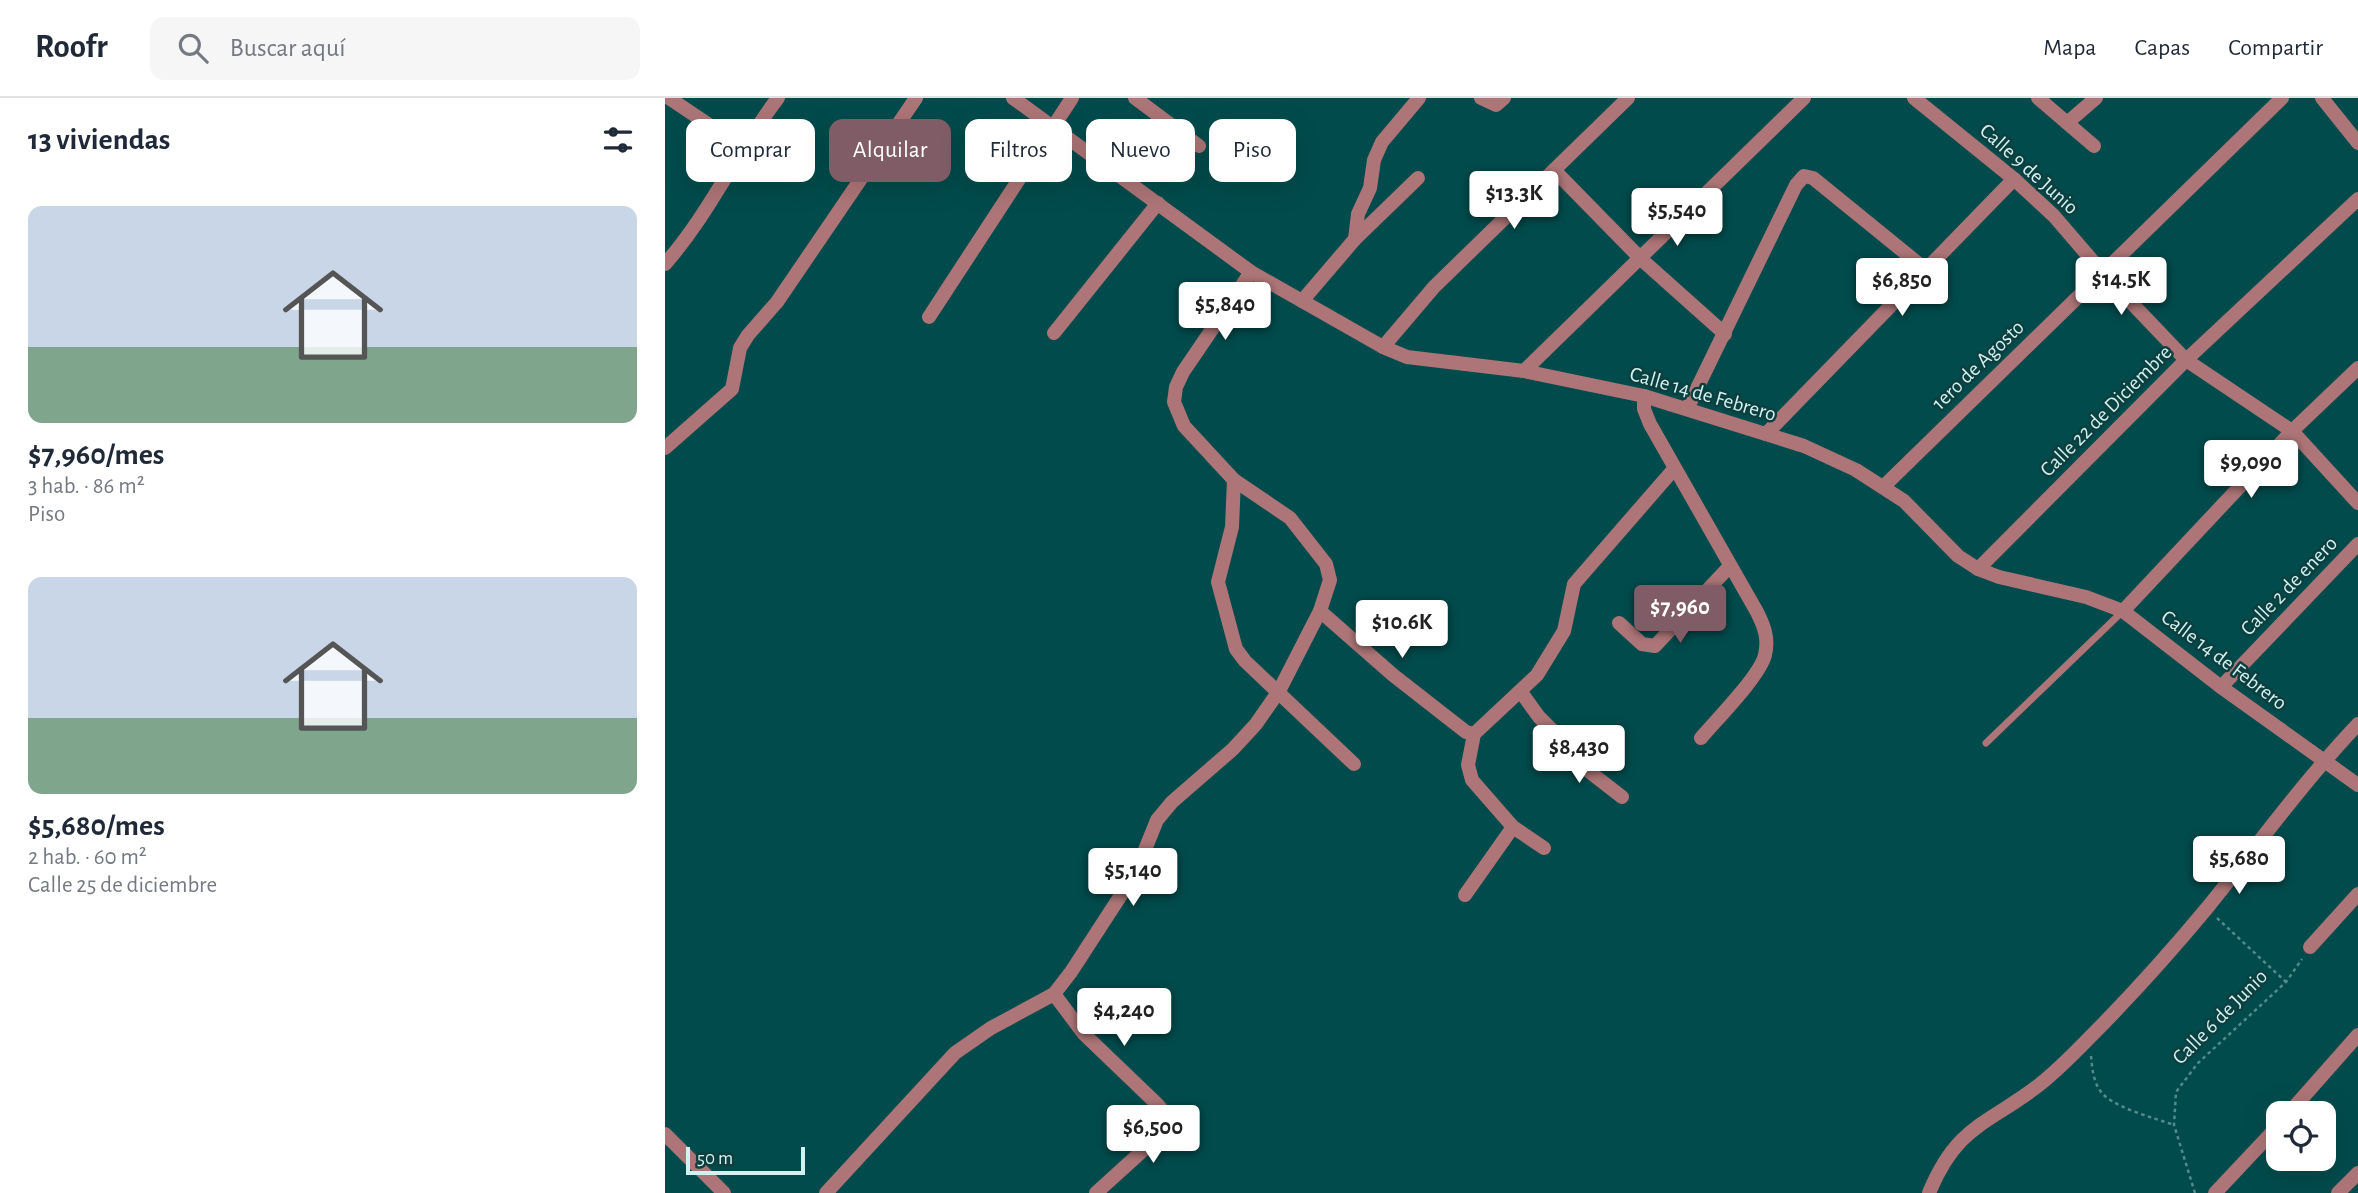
<!DOCTYPE html>
<html lang="es">
<head>
<meta charset="utf-8">
<style>
	:root { --surface:#fff; --page:#f6f6f7; --text:#1f2937; --muted:#747a83; --line:#e0e1e3; --accent:#7f5c66 }
	body { margin:0; font-family:"Alegreya Sans",sans-serif; background:var(--page); color:var(--text); height:100vh; display:flex; flex-direction:column; font-size:26px; white-space:nowrap }
	* { box-sizing:border-box; margin:0 }
	p { font-size:23px; color:var(--muted) }
	.icon { flex:none; width:38px; height:38px; fill:none; stroke:currentColor; stroke-width:2; stroke-linecap:round; stroke-linejoin:round }
	.map { position:relative; flex:1; overflow:hidden }
	.drawer { display:flex; flex-direction:column; background:var(--surface); width:665px }
	.drawer>* { flex:none }
	.banner { position:absolute; left:21px; top:21px; width:665px; height:63px; display:flex; gap:14px }
	.buttons { position:absolute; left:1601px; top:1003px; display:grid; gap:14px }
	.buttons a { display:grid; place-items:center; width:70px; height:70px; border-radius:14px; background:var(--surface); box-shadow:0 7px 28px #0002; font-size:35px }
	.scale { position:absolute; left:21px; bottom:18px; width:119px; box-sizing:border-box; padding-left:7px; border:4px solid #d3f1f1; border-top:0; font-size:19px; line-height:24px; white-space:nowrap; color:#d3f1f1; -webkit-text-stroke:5px #0d3f3f; paint-order:stroke }
	.price { position:absolute; translate:-50% -60px; padding:0 16px; border-radius:7px; background:#fff; color:#222; font-size:23px; line-height:46px; filter:drop-shadow(0 2px 4px #0008) }
	.price::after { content:''; position:absolute; left:50%; top:42px; width:21px; height:16px; margin-left:-10px; background:inherit; clip-path:polygon(0 0,100% 0,50% 100%) }
	.price.active { background:var(--accent); color:#fff }
	ul { padding:0; list-style:none }
	li { display:grid; align-content:center; gap:14px; height:371px; padding:0 28px }
	li span { display:grid; place-items:center; height:217px; border-radius:14px; color:#555 }
	li>.icon { margin-inline-start:auto }
	span .icon { width:126px; height:126px; fill:#fffc; stroke-width:1 }
	li b { font-size:30px }
	h2 { display:flex; justify-content:space-between; align-items:center; height:84px; padding:0 28px; font-size:30px }
	.tag { padding:0 24px; border-radius:14px; background:var(--surface); box-shadow:0 7px 28px #0002; font-size:24px; line-height:63px }
	.tag.active { background:var(--accent); color:#fff }
	header { display:flex; align-items:center; gap:42px; box-sizing:border-box; height:98px; padding:0 35px; background:var(--surface); border-bottom:2px solid var(--line) }
	header strong { font-size:33px }
	nav { display:flex; gap:38px; margin-inline-start:auto; font-size:24px }
	.search { width:490px; height:63px; background:var(--page); display:flex; align-items:center; gap:18px; box-sizing:border-box; padding:0 24px; border-radius:14px; color:var(--muted); font-size:26px }
	main { display:flex; flex:1; min-height:0 }
	.map>svg:first-child { display:block }
	.lines { fill:none; stroke-linecap:round; stroke-linejoin:round }
	.path { stroke:#538b8c; stroke-width:2.5; stroke-dasharray:3.5 3.5; stroke-linecap:butt }
	.service { stroke:#ad7577; stroke-width:7 }
	.minor { stroke:#ad7577; stroke-width:14 }
	.labels { text-anchor:middle; dominant-baseline:central; stroke-width:5; stroke-linejoin:round; paint-order:stroke }
	.street-label { font-size:21px; fill:#d3f1f1; stroke:#0d3f3f }
</style>
</head>
<body>
<header>
<strong>Roofr</strong>
<div class="search"><svg class="icon" aria-label="search" viewBox="0 0 24 24"><circle cx="10" cy="10" r="6"/><path d="M15 15l6 6"/></svg>Buscar aquí</div>
<nav><a>Mapa</a><a>Capas</a><a>Compartir</a></nav>
</header>
<main>
<section class="drawer">
<h2>13 viviendas<svg class="icon" aria-label="filters" viewBox="0 0 24 24"><path d="M4 7h16M4 17h16"/><circle cx="9" cy="7" r="2"/><circle cx="15" cy="17" r="2"/></svg></h2>
<ul>
<li><span style="background:linear-gradient(#c9d6e8 65%,#7fa58c 0)"><svg class="icon" aria-label="home" viewBox="0 0 24 24"><path d="M3 11l9-7 9 7M6 9v11h12V9"/></svg></span><div><b>$7,960/mes</b><p>3 hab. · 86 m²</p><p>Piso</p></div></li>
<li><span style="background:linear-gradient(#c9d6e8 65%,#7fa58c 0)"><svg class="icon" aria-label="home" viewBox="0 0 24 24"><path d="M3 11l9-7 9 7M6 9v11h12V9"/></svg></span><div><b>$5,680/mes</b><p>2 hab. · 60 m²</p><p>Calle 25 de diciembre</p></div></li>
</ul>
</section>
<div class="map">
<svg width="1693" height="1095" viewBox="0 0 1693 1095">
	<rect width="100%" height="100%" fill="#024b4c"/>
	<g class="lines">
		<g class="path">
			<polyline points="1552,820 1621,884"/>
			<path d="M 1426,958 C 1427,969 1428,981 1434,991 C 1444,1009 1490,1020 1509,1027"/>
			<polyline points="1530,1095 1509,1027 1511,994 1533,965 1621,884 1637,861"/>
		</g>
		<polyline class="service" points="1321,645 1458,513"/>
		<g class="minor">
			<polyline points="4,0 77,49"/>
			<polyline points="348,0 586,174 718,249 742,259 859,273 979,298 1139,348 1191,372 1239,403 1293,458 1313,471 1334,479 1421,499 1458,513 1556,589 1693,687"/>
			<polyline points="470,0 534,48"/>
			<polyline points="816,0 831,7 839,0"/>
			<polyline points="1249,0 1349,81 1389,118 1438,175 1521,262 1627,333 1693,405"/>
			<polyline points="1373,0 1429,48"/>
			<polyline points="1657,0 1693,45"/>
			<polyline points="1402,25 1431,0"/>
			<polyline points="889,72 976,161 1060,236"/>
			<polyline points="690,141 693,116 705,90 709,62 717,44 754,0"/>
			<path d="M 0,166 C 45,115 72,53 113,0"/>
			<polyline points="637,203 690,141 753,80"/>
			<polyline points="264,219 407,0"/>
			<polyline points="389,235 493,105"/>
			<polyline points="718,249 769,189 963,0"/>
			<polyline points="859,273 1139,0"/>
			<path d="M 979,298 L 979,311 L 985,326 L 1092,514 C 1099,528 1104,540 1100,557 C 1095,578 1051,622 1036,640"/>
			<polyline points="1022,311 1131,87 1139,78 1148,80 1260,171"/>
			<polyline points="1101,336 1349,81"/>
			<polyline points="0,350 67,291 75,250 83,237 112,204 251,0"/>
			<polyline points="569,382 567,429 553,484 571,551 580,563 689,666"/>
			<polyline points="1218,389 1617,0"/>
			<polyline points="1313,471 1521,262 1693,101"/>
			<polyline points="655,513 728,577 801,634 809,636"/>
			<polyline points="1458,513 1627,333 1693,270"/>
			<polyline points="954,525 977,546 990,548 1064,469"/>
			<polyline points="1556,589 1693,446"/>
			<polyline points="856,594 874,619 893,638 903,657 957,699"/>
			<polyline points="879,750 848,729 807,682 803,667 809,636 872,577 899,533 909,486 1009,371"/>
			<polyline points="800,797 848,729"/>
			<polyline points="1645,849 1693,796"/>
			<polyline points="389,896 419,936 493,1007 502,1019 496,1036 431,1095"/>
			<polyline points="1624,1015 1693,937"/>
			<polyline points="0,1036 59,1095"/>
			<polyline points="161,1095 290,955 326,930 389,896 406,874 471,774 492,722 507,704 568,651 591,626 614,593 655,513 665,482 661,466 625,420 569,382 519,328 509,304 511,289 518,274 586,174"/>
			<path d="M 1264,1095 C 1292,1027 1322,1027 1374,987 C 1397,969 1416,948 1436,928 C 1473,890 1508,851 1542,810 C 1592,748 1638,684 1693,626"/>
			<polyline points="1550,1095 1614,1027"/>
			<polyline points="1673,1095 1693,1075"/>
		</g>
	</g>
	<g class="labels">
		<g class="street-label">
			<text transform="translate(1364 71) rotate(42)">Calle 9 de Junio</text>
			<text transform="translate(1313 267) rotate(-44)">1ero de Agosto</text>
			<text transform="translate(1038 296) rotate(16)">Calle 14 de Febrero</text>
			<text transform="translate(1441 313) rotate(-45)">Calle 22 de Diciembre</text>
			<text transform="translate(1624 488) rotate(-46)">Calle 2 de enero</text>
			<text transform="translate(1559 562) rotate(37)">Calle 14 de Febrero</text>
			<text transform="translate(1555 919) rotate(-45)">Calle 6 de Junio</text>
		</g>
	</g>
</svg>
<div class="buttons">
<a><svg class="icon" aria-label="locate" viewBox="0 0 24 24"><circle cx="12" cy="12" r="6"/><path d="M12 2v4M12 18v4M2 12h4M18 12h4"/></svg></a>
</div>
<div class="scale">50 m</div>
<b class="price" style="left:849px;top:133px">$13.3K</b>
<b class="price" style="left:1012px;top:150px">$5,540</b>
<b class="price" style="left:1456px;top:219px">$14.5K</b>
<b class="price" style="left:1237px;top:220px">$6,850</b>
<b class="price" style="left:560px;top:244px">$5,840</b>
<b class="price" style="left:1586px;top:402px">$9,090</b>
<b class="price active" style="left:1015px;top:547px">$7,960</b>
<b class="price" style="left:737px;top:562px">$10.6K</b>
<b class="price" style="left:914px;top:687px">$8,430</b>
<b class="price" style="left:1574px;top:798px">$5,680</b>
<b class="price" style="left:468px;top:810px">$5,140</b>
<b class="price" style="left:459px;top:950px">$4,240</b>
<b class="price" style="left:488px;top:1067px">$6,500</b>
<div class="banner">
<a class="tag">Comprar</a>
<a class="tag active">Alquilar</a>
<a class="tag">Filtros</a>
<a class="tag">Nuevo</a>
<a class="tag">Piso</a>
</div>
</div>
</main>
</body>
</html>
